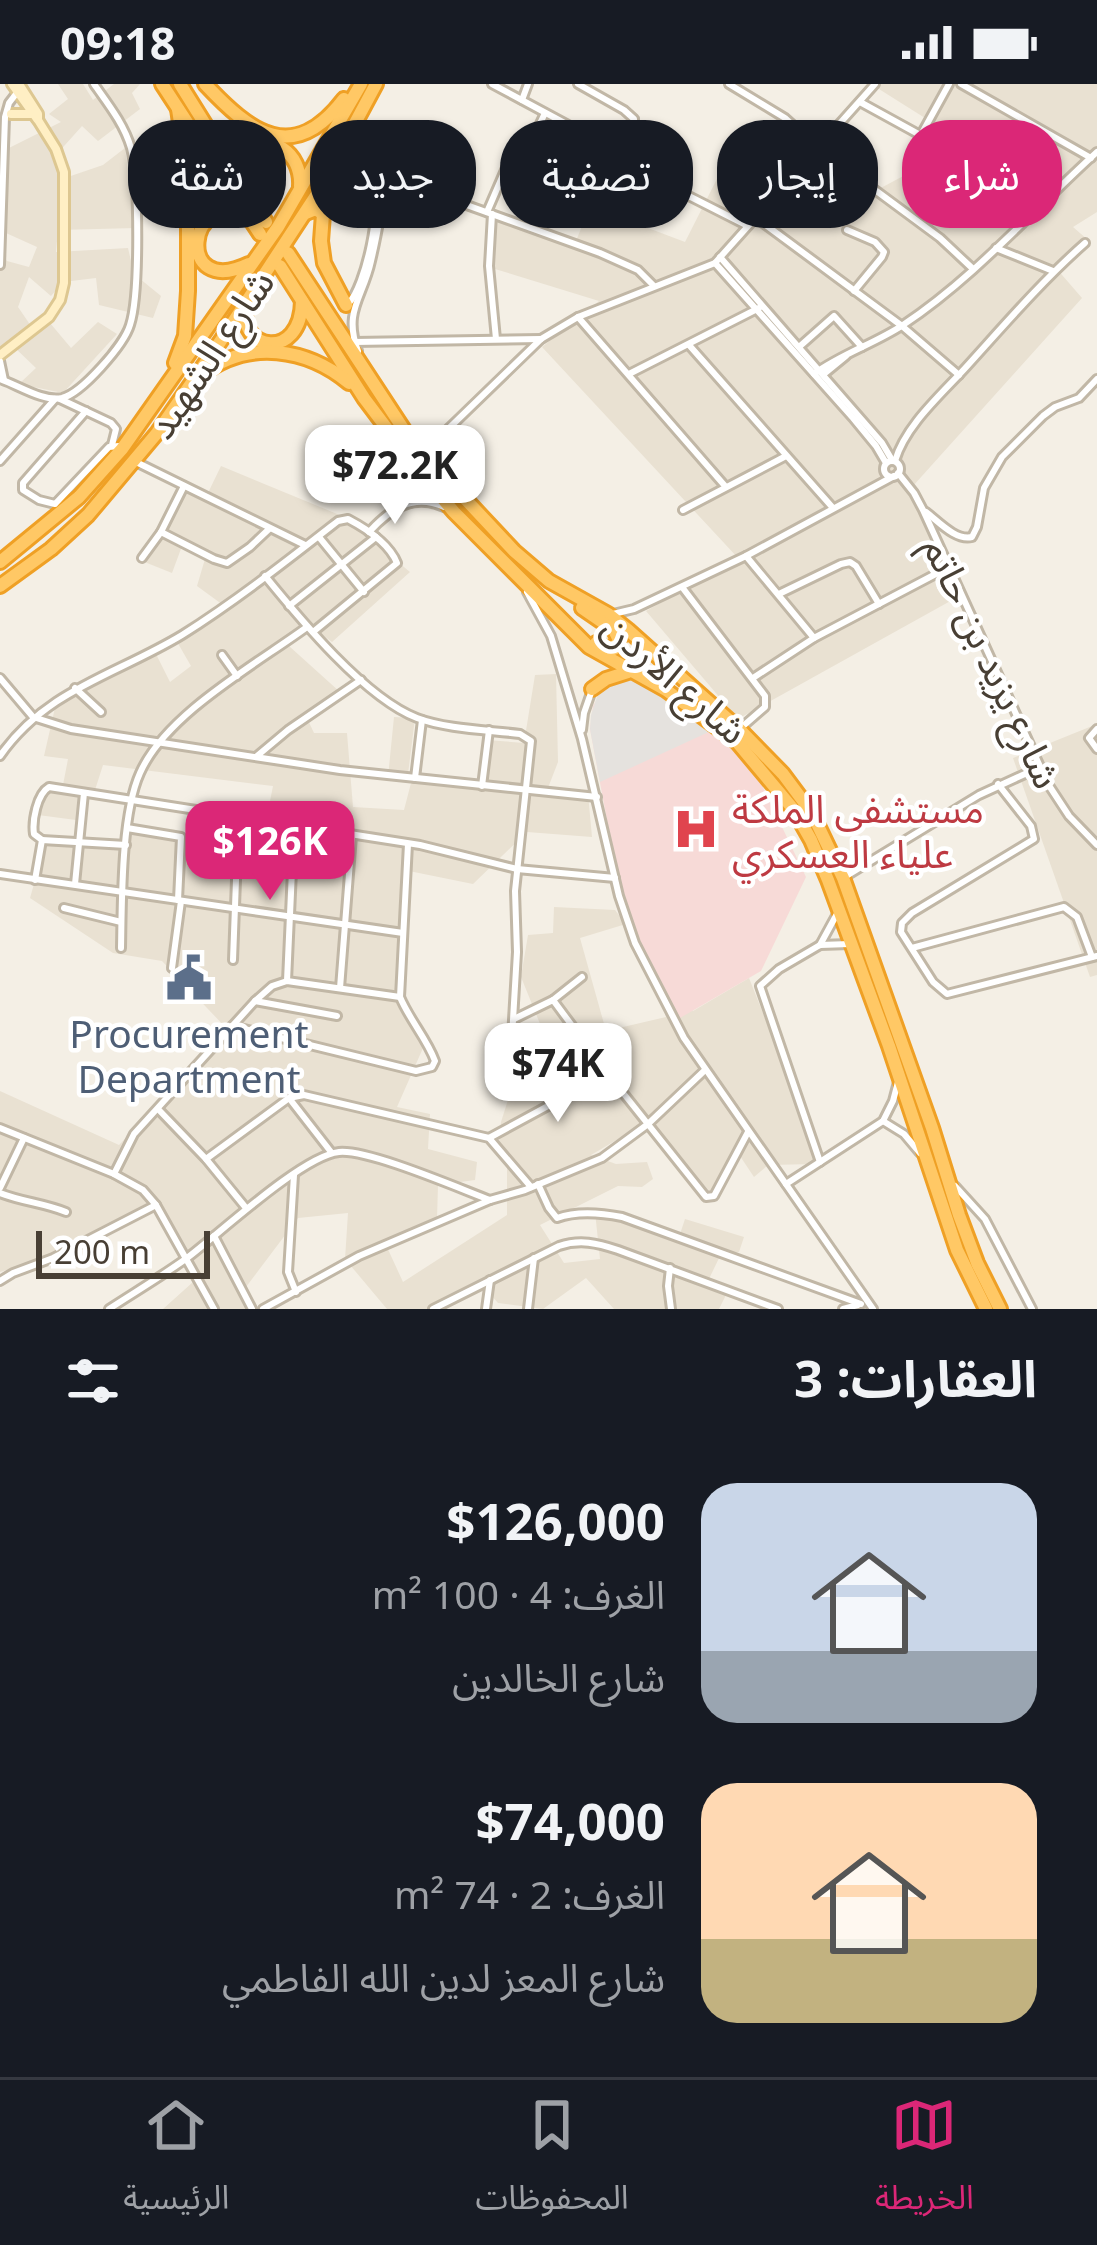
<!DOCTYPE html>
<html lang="ar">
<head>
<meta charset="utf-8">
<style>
	:root { --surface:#171b24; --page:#242831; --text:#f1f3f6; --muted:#9ea1a6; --line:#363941; --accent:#db2777 }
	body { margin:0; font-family:"Noto Sans","Noto Sans Arabic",sans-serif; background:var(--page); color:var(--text); direction:rtl; height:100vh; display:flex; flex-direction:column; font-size:45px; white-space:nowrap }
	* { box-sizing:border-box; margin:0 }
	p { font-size:39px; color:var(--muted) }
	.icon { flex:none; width:66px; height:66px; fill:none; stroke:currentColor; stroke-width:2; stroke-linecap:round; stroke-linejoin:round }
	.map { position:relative; height:1225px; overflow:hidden; direction:ltr }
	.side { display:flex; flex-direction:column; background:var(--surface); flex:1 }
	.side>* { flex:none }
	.guide { position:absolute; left:36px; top:36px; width:1026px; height:108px; direction:rtl; display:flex; gap:24px }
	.scale { position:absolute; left:36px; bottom:30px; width:174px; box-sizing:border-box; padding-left:12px; border:6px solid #483f34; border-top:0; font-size:33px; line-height:42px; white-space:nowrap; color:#483f34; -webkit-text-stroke:9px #fff; paint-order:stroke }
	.price { position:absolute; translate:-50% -102px; padding:0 27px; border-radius:24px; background:#fff; color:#222; font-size:39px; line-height:78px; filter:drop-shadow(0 3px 6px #0008) }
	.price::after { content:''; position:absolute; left:50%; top:72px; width:36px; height:27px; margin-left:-18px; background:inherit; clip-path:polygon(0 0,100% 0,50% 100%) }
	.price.current { background:var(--accent); color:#fff }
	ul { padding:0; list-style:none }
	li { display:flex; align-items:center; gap:36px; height:300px; padding:0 60px }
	li span { display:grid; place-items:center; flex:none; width:336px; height:240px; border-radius:36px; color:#555 }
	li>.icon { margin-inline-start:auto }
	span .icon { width:144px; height:144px; fill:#fffc; stroke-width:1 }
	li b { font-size:51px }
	h2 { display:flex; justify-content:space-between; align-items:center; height:144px; padding:0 60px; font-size:51px }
	.chip { padding:0 42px; border-radius:48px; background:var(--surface); box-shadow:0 3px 9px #0004; font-size:42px; line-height:108px }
	.chip.current { background:var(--accent); color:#fff }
	.status { display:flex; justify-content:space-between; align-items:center; height:84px; padding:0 60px; background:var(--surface); direction:ltr }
	.status svg { height:33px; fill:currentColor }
	.menu { display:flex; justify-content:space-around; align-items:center; height:168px; border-top:3px solid var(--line); background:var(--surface); font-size:33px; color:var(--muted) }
	.menu a { display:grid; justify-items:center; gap:6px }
	.menu .current { color:var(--accent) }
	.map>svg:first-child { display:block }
	.residential { fill:#e9e1d2 }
	.medical { fill:#f7dad7 }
	.parking { fill:#e5e2de }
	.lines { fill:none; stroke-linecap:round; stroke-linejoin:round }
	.street-casing { stroke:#c1b7a6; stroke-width:12 }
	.secondary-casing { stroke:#ddc791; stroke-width:14 }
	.highway-casing { stroke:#efa025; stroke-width:18 }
	.street { stroke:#fff; stroke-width:6 }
	.secondary { stroke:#ffefc4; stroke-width:8 }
	.highway { stroke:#ffc865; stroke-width:12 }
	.labels { text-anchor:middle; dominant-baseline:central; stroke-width:9; stroke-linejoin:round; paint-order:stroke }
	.street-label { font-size:39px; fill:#483f34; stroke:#fff }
	.health-label { font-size:39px; fill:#be3a42; stroke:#fff; text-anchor:start }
	.service-label { font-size:39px; fill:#4e5e75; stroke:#fff }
</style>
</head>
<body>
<div class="status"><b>09:18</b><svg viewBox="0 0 49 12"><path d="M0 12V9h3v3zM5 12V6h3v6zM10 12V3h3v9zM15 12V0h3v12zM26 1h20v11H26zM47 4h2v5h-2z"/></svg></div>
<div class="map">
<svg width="1097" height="1225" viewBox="0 0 1097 1225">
	<rect width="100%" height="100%" fill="#f4efe5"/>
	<g class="residential">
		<polygon points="58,0 83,0 93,16 114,0 140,0 132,9 140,25 98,57 82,42 56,71 59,96 103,81 125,64 136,144 58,146 56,168 128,164 134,190 161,212 153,234 99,221 96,194 63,198 51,212 29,193 18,223 31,242 50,239 71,264 98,238 117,250 63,309 19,300 36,284 12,261 0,269 0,169 7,177 29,183 37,163 6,149 0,135 0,87 6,83 7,65 61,38 49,30 68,15"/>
		<polygon points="871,0 1097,0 1097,128 1073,143 1088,156 1056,184 1082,214 913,402 963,510 738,635 646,527 738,474 542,263 599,217 495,185 496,129 576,157 590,122 685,158 724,81 830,131 939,73 944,46"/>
		<polygon points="221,382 342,432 410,488 332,558 308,540 289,562 340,608 305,630 314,649 347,649 353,723 404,726 411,699 388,693 394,633 415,634 408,690 480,697 487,656 524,659 535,591 556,590 558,678 546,709 588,710 592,753 527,748 473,800 409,787 402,914 423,964 397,1023 430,1030 428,1065 477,1078 475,1096 438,1101 437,1135 386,1161 403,1198 507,1131 507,1079 499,1058 501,1038 520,978 549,962 521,893 528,851 553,849 554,823 615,826 626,840 580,854 606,947 666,933 655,899 673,889 693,927 749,894 803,1030 816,1080 768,1081 754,1093 738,1069 712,1110 647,1038 591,1071 616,1080 647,1078 653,1095 642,1103 618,1102 540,1141 564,1179 600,1175 595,1128 603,1127 679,1153 685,1135 744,1153 739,1168 720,1172 708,1197 728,1207 719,1225 614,1225 586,1194 543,1225 498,1219 482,1201 434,1225 387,1225 345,1175 348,1129 298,1134 243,1207 254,1225 163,1225 193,1198 149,1118 51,1173 0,1188 0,1007 119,1061 230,948 162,877 113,869 30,814 46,758 127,765 132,748 289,765 298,737 267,732 273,702 103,681 95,706 82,706 76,736 38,731 42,704 63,701 68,675 44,672 57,615 155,568 170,598 191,582 176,556 223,521 197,502 205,475 182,462 172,489 142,477 179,406 207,411"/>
		<polygon points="1097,640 1097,891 1090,893 1013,674"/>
	</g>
	<polygon class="medical" points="632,597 653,607 733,663 760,697 806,793 761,887 680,934 624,827 590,645 593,622 603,605"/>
	<polygon class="parking" points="621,596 632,597 653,607 711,647 600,698 590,645 591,631 597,613 603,605"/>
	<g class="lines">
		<g class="street-casing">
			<g id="street">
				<polyline points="492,0 585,50 673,104 746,141"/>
				<polyline points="578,0 624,26 634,35 634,54 624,73"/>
				<polyline points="729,0 785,34 817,63 940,154 972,184"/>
				<polyline points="961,0 1091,74"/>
				<polyline points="522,16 528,0"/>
				<polyline points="860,18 1044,119"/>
				<polyline points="922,49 949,0"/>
				<path d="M 346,59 L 351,78 L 379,93 L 383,101 C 382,126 377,152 371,177 C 363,214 343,227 358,267"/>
				<polyline points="329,95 336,90 353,88 374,98 397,98 436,110 600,169 638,186 653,201"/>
				<polyline points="487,128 506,84 529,63 545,29"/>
				<polyline points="492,130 489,182 496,255"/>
				<polyline points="755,133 902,242 959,291"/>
				<polyline points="847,146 875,158 884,168 882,173 854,207"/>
				<polyline points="996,164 1053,187"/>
				<polyline points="720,173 882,359 892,376"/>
				<polyline points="715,179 853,334 876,362 886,379"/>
				<polyline points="0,181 5,33 9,19 19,6"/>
				<path d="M 348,220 C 366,202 382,122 374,98"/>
				<polyline points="578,233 725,402"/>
				<polyline points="354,258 541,255"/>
				<polyline points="689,261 833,424"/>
				<polyline points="799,263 834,232 862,263"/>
				<polyline points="0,277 4,296"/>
				<polyline points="629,290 759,224"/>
				<path d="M 814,290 C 841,270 874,260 903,241 C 975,193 1033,126 1097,68"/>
				<polyline points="824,290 846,272"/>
				<path d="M 0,295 C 18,301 43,318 62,314 C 82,309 124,261 130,241 C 140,210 139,95 131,64 C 124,40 108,20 94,0"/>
				<polyline points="60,315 111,339 116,345 112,361"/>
				<polyline points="413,351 433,352 445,348 541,255 578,233 715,179 875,0"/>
				<polyline points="0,377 55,315"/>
				<path d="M 895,377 C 906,340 943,309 968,281 C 1006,239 1043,196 1085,159"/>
				<circle cx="892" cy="385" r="8"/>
				<polyline points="136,378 305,461"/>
				<polyline points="439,385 439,369 445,348"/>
				<polyline points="898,389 914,409 923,426 1048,700 1069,732 1097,761"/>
				<polyline points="56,419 109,363 119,362"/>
				<polyline points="55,420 39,416 23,406 23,399 86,327"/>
				<polyline points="683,426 786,372"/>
				<path d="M 926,428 C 939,438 956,457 972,453 L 977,443 L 984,404 L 1002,373 L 1043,332 L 1055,323 L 1079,314 L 1097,295"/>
				<polyline points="161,448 214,475 227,479 250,463 269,445"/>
				<path d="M 369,448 C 390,425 413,409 444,423"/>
				<polyline points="319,453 364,508"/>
				<polyline points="746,472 814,554"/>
				<polyline points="142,474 161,448 184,402"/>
				<path d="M 265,492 C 300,535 365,614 417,634 C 446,645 489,646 520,650 L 531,657 L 515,807 L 517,868 L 510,987"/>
				<polyline points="682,503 765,612 765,623 742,643"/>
				<polyline points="527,508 551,552 582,655 619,812 635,859 684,954 873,1225"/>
				<polyline points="779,510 841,480 850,478 856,482 879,520"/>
				<polyline points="289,522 376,453"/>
				<polyline points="613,530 634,525 746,472 894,392"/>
				<polyline points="222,571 237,592"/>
				<polyline points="0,594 33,633 71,645 340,686 597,713"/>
				<polyline points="753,594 814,554 949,483"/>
				<polyline points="75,604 101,628"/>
				<polyline points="1097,645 1089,654 1097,665"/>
				<polyline points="582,646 584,629 592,606"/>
				<path d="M 0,672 C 47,605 116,591 182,551 C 236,517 288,476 338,437 L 348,435 C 367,445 389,459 397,479 L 313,548"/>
				<polyline points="257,672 288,646 361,596"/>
				<polyline points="415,694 422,636"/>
				<polyline points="998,700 1031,742 1034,755 912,829 902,839 901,848 933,898 947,910 1097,872"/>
				<polyline points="482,702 489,646"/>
				<polyline points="127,744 181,753 178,816"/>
				<polyline points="42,756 126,761"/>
				<polyline points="0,790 403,849"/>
				<polyline points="843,794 979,711 1038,684"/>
				<path d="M 35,796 L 42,756 L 34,750 C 32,737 37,710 49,703 L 420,761 L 517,785 L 615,794"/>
				<polyline points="75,800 84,709"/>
				<polyline points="64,824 121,838"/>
				<polyline points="820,861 838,828"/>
				<path d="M 121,864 C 122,817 121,731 140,689 C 166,630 255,581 307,543"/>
				<polyline points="912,864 1064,823 1077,833 1092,873"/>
				<polyline points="233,876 237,769"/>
				<polyline points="172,884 181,817"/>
				<polyline points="287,897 294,742"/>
				<polyline points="340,904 352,752"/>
				<polyline points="553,916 582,893"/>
				<polyline points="255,917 337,932"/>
				<polyline points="514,935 553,916 608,990 706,1113 714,1112 748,1048"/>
				<path d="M 232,942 L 416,987 L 432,983 L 435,977 C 427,955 409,935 400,913 L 408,760"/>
				<polyline points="289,1014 331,1068"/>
				<polyline points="158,1025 206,1075 246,1124"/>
				<polyline points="883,1037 904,1050 920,1069"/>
				<polyline points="0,1044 114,1090 143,1106 156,1121 214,1225"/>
				<polyline points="489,1054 607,990"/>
				<polyline points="206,1075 289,1014 304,1011 489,1054 531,1103"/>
				<polyline points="820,1078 760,902 779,885 820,861 850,860"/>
				<polyline points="114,1090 134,1050 255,917 272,902 287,897 400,913"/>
				<polyline points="294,1091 288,1188 296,1208"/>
				<path d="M 538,1100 L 549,1124 L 557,1134 C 576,1127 602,1129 622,1133 L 861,1220"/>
				<polyline points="786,1100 883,1037 893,1017 898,998"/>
				<polyline points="955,1102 985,1135 1032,1225"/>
				<polyline points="0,1104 24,1054"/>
				<path d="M 0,1109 C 23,1118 44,1119 66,1128"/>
				<polyline points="214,1152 252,1225"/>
				<polyline points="670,1184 668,1202 671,1225"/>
				<polyline points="0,1197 13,1189 53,1174 156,1121"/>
				<path d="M 109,1225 C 135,1208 162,1192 187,1174 C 219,1150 302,1072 339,1068 C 368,1065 458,1104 490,1116"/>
				<polyline points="263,1225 359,1172 490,1116 525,1106 602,1074 648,1040 704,987"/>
				<path d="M 433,1225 L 559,1162 C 580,1155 597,1159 618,1166 L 778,1225"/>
				<polyline points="486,1225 490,1196"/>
				<polyline points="528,1225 534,1174"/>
				<polyline points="843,1225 858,1221"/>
			</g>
		</g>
		<g class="secondary-casing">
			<g id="secondary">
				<polyline points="12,0 37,35"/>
				<polyline points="11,30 31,30"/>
				<polyline points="0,271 49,233 60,216 64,199 64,88 56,65 38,36 38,30 19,0"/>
			</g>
		</g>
		<g class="highway-casing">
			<g id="highway">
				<polyline points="162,0 260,150"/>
				<polyline points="180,0 266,138"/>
				<path d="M 205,0 C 250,48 293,82 344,15"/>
				<path d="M 240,96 L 239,80 L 243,67 C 271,47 302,69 300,102"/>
				<polyline points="306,129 316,125 323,130 321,157 324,179 346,221"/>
				<path d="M 248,135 C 188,100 173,216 249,180"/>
				<polyline points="288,169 406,349 440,388 514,467 549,497 608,530 628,546 740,646 783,690 812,729 843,794 932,1044 959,1131 977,1179 1000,1225"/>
				<polyline points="280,182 364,314 419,387 454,428 589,563 666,606 737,658 794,726 811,756 828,796 889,962 957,1166 986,1225"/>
				<path d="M 246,222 C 237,267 301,278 302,217"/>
				<polyline points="175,279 185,252 188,207 188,95 178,25"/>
				<path d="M 203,290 C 248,255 307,264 349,299"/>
				<polyline points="0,478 79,413 122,365 278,143 361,0"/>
				<polyline points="0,502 51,465 88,431 157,349 222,255 317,110 376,0"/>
				<polyline points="582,524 614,546 619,556 614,565 610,566 596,559"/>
				<polyline points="592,605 606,595 628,588"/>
			</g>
		</g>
		<use href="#street" class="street"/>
		<use href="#secondary" class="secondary"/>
		<use href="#highway" class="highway"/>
	</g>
	<defs>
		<g id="hospital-bare" transform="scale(3.6)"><path d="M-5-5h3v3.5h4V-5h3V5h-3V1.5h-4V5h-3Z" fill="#e0444e" stroke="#fff" stroke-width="2.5" paint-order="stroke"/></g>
		<g id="civic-bare" transform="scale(3.6)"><path d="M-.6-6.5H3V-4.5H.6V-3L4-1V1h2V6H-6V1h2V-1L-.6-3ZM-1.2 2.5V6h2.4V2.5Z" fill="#5c6f8a" stroke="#fff" stroke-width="2.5" paint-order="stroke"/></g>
	</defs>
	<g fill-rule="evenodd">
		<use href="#hospital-bare" x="696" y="745"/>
		<use href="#civic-bare" x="189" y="894"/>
	</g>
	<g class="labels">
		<g class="street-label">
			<text transform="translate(209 269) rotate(-56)">شارع الشهيد</text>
			<text transform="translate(994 578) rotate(65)">شارع يزيد بن حاتم</text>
			<text transform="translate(676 593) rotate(41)">شارع الأردن</text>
		</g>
		<g class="health-label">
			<text x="732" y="723">مستشفى الملكة<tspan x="732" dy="45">علياء العسكري</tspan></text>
		</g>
		<g class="service-label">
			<text x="189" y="948">Procurement<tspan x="189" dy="45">Department</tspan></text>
		</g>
	</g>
</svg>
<div class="scale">200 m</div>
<b class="price" style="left:395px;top:443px">$72.2K</b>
<b class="price current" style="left:270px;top:819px">$126K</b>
<b class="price" style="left:558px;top:1041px">$74K</b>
<div class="guide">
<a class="chip current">شراء</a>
<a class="chip">إيجار</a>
<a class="chip">تصفية</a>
<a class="chip">جديد</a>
<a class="chip">شقة</a>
</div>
</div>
<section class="side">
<h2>العقارات: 3<svg class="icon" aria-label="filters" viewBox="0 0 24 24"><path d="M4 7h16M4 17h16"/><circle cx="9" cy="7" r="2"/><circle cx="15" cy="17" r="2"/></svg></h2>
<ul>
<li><span style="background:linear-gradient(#c9d6e8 70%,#9aa5b1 0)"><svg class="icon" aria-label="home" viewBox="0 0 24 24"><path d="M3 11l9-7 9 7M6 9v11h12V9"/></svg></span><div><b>$126,000</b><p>الغرف: 4 · 100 m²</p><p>شارع الخالدين</p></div></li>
<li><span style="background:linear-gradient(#ffd9b3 65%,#c2b280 0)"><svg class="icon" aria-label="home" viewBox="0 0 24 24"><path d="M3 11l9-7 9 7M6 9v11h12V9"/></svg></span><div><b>$74,000</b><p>الغرف: 2 · 74 m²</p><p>شارع المعز لدين الله الفاطمي</p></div></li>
</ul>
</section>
<nav class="menu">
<a class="current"><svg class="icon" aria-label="map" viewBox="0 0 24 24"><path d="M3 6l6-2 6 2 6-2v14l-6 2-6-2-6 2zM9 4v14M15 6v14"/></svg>الخريطة</a>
<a><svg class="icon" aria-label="saved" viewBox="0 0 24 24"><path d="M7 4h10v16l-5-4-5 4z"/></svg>المحفوظات</a>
<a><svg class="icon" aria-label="home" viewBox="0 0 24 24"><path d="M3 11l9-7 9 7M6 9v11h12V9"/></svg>الرئيسية</a>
</nav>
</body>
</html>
